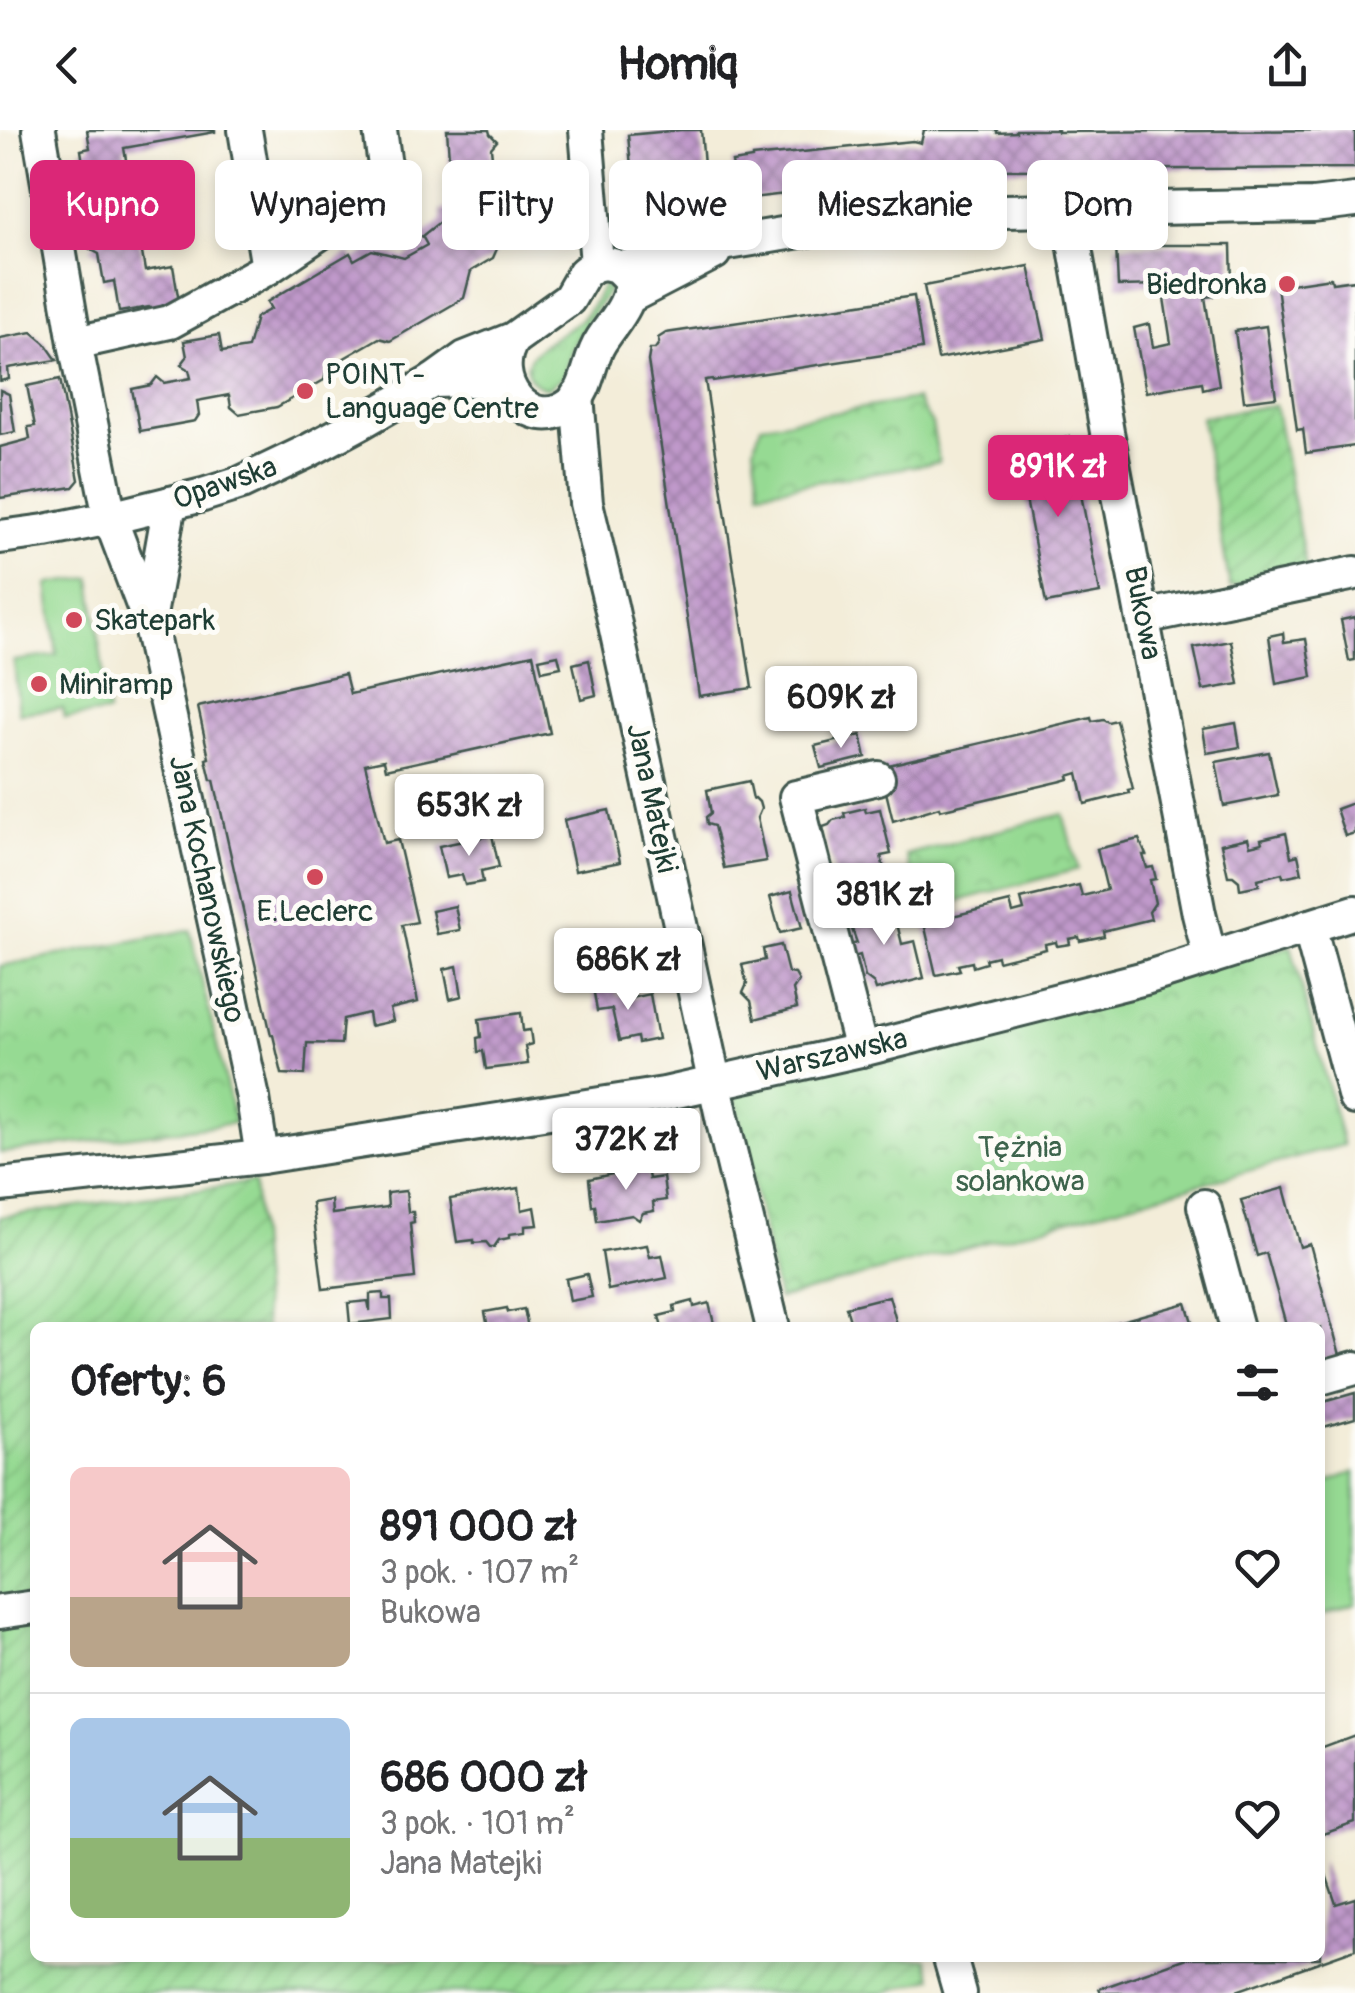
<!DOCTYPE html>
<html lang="pl">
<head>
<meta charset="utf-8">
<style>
	:root { --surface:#fff; --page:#f6f6f6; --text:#202124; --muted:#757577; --line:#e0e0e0; --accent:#db2777 }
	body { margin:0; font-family:Pangolin,sans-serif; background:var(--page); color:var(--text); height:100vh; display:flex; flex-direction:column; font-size:38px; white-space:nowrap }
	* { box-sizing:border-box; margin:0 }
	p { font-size:32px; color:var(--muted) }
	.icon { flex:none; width:55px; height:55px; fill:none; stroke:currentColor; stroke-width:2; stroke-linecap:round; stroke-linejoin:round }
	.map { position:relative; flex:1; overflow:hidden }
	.drawer { position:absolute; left:30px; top:1192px; width:1295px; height:640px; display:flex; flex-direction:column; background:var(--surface); border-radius:15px; box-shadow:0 5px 15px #0003 }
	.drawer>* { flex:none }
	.banner { position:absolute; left:30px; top:30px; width:1295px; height:90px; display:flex; gap:20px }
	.price { position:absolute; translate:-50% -85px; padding:0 22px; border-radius:10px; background:#fff; color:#222; font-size:32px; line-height:65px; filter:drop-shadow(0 2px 5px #0008) }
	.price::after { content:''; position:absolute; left:50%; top:60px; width:30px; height:22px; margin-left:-15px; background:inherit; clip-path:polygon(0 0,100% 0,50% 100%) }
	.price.current { background:var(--accent); color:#fff }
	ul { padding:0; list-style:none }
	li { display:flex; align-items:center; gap:30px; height:250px; padding:0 40px }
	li+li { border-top:2px solid var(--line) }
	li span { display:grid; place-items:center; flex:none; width:280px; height:200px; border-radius:15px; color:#555 }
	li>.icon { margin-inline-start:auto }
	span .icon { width:120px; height:120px; fill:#fffc; stroke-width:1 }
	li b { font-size:42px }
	h2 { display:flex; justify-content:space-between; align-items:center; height:120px; padding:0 40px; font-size:42px }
	.tag { padding:0 35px; border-radius:15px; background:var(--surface); box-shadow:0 5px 15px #0003; font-size:35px; line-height:90px }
	.tag.current { background:var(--accent); color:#fff }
	header { display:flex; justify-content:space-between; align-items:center; height:130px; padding:0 40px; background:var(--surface); font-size:45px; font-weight:800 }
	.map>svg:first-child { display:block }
	.grass { fill:url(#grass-tufts); stroke:#5a8c64; stroke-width:2.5 }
	.park { fill:url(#park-crowns); stroke:#5a8c64; stroke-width:2.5 }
	.garden { fill:url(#garden-furrows); stroke:#5a8c64; stroke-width:2.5 }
	.pitch { fill:#96da93; stroke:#5a8c64; stroke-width:2.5 }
	.building { fill:url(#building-cross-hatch) }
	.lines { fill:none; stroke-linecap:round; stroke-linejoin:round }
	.minor-casing { stroke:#3f574d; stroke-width:38 }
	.minor { stroke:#fff; stroke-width:32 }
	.poi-dot { fill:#d1495b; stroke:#fdfcf7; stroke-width:4 }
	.labels { text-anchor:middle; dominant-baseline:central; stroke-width:10; stroke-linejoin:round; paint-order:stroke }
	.poi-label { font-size:30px; fill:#1f3d34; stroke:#fdfcf7; text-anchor:start }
	.street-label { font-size:30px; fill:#1f3d34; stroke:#fdfcf7 }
	.park-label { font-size:30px; fill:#3d644c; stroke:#fdfcf7 }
</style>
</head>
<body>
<header><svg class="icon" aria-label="back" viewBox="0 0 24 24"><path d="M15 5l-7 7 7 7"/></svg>Homiq<svg class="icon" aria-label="share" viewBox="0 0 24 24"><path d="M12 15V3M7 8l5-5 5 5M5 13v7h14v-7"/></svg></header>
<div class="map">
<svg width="1355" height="1863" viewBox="0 0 1355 1863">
	<defs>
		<pattern id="grass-tufts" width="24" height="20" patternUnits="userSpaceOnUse" patternTransform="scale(2.5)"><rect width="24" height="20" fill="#96da93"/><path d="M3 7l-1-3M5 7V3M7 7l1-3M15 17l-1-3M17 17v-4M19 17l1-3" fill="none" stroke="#81bc7f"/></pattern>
		<pattern id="park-crowns" width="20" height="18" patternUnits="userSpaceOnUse" patternTransform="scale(2.5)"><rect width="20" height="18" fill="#96da93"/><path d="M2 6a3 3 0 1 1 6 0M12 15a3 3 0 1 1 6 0" fill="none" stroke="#81bc7f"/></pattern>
		<pattern id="garden-furrows" width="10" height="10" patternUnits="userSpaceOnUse" patternTransform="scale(2.5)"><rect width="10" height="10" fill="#96da93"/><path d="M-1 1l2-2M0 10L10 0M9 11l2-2" fill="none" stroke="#81bc7f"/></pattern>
		<pattern id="building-cross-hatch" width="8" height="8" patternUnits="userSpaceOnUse" patternTransform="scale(2.5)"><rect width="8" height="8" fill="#c099ca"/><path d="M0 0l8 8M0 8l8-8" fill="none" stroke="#9b7ea5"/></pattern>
	</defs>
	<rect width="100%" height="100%" fill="#fdfcf7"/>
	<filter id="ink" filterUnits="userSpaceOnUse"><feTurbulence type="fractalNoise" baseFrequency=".01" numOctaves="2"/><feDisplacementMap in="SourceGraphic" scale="20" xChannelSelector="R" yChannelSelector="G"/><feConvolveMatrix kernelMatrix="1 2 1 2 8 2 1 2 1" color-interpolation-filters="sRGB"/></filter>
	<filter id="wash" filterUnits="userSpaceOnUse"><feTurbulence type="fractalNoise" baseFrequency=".0048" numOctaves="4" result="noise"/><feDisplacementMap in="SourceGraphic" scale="40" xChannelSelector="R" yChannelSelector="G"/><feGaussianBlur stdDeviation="2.25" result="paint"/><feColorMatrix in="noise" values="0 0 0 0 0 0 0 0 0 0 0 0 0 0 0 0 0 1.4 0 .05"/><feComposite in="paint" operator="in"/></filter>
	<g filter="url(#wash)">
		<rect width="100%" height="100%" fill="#f3edd9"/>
		<path class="grass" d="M 603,154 L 608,158 L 608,161 L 574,214 L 563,247 L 547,258 C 539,256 531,253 528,244 C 520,221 567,202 581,189 C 591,180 597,167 603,154 Z"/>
		<g class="park">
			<polygon points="916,269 932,294 939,332 760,361 754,318 761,295"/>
			<polygon points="1063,684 1078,739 921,781 906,725"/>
			<polygon points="190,800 235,993 0,1023 0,836"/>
			<polygon points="1291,816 1343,1015 778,1169 735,968 741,960"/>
		</g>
		<g class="garden">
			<polygon points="1275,275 1307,442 1230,457 1201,287"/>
			<polygon points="254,1052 265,1197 35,1198 35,1466 0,1471 0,1087"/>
			<polygon points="35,1491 35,1828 927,1828 933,1848 884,1863 0,1863 0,1497"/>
		</g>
		<g class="pitch">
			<polygon points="91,448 108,583 65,588 63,578 19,583 14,531 57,525 48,454"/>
			<polygon points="1355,1342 1355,1473 1320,1486 1320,1355"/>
		</g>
		<g id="blocks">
			<g class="building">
				<polygon points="87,0 215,0 215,2 124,18 133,71 129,72 132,86 136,86 145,141 173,136 179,172 163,175 157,183 149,177 119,182 114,151 104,153 99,124 90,119 97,110 93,93 97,93 95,78 91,79 88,61 80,56 85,47 81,20 90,18"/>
				<polygon points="447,0 489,0 490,4 497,11 491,18 493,37 489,38 492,72 496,72 497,85 509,91 493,128 471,141 464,168 390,211 379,208 327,238 324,250 277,277 239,284 231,277 229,265 197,271 199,285 195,291 140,301 132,259 151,255 157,247 164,253 191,248 189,240 181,235 187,227 184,211 219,205 222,222 248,218 256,187 271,179 267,172 343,127 350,123 354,130 372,120 404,128 427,115 422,106 442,90 440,80 452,78 451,64 446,65 446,59 455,58 453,41 450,41"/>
				<polygon points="681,0 701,0 707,70 635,78 628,5"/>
				<polygon points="924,0 997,0 997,3 1016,2 1016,0 1058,0 1058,2 1355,0 1355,38 998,40 998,44 987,45 913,52 914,50 898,51 734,70 729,50 735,50 732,32 752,29 752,27 913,11 921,13"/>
				<polygon points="1116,115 1231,115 1232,155 1218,156 1218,162 1214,166 1205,167 1219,255 1203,259 1202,252 1146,262 1134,198 1149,194 1153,217 1171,213 1162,155 1118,156"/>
				<polygon points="1029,136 1045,209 938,229 924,156"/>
				<polygon points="1331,148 1332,153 1355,150 1355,316 1306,323 1303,299 1297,300 1277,156"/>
				<polygon points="914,166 922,219 713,251 712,249 705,250 752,558 699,566 648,231 650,219 655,219 659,213 658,208 666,203"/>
				<polygon points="1266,196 1276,267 1244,271 1235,201"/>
				<polygon points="32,202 45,213 57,230 8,238 9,249 0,251 0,208"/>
				<polygon points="60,249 79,350 73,357 0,368 0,317 30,309 28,297 35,296 27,256"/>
				<polygon points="0,260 9,264 15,302 0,305"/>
				<polygon points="1070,307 1100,463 1046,473 1016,317"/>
				<polygon points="1355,487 1355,530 1349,531 1341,490"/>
				<polygon points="1283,503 1284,512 1306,509 1312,547 1276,554 1269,506"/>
				<polygon points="1231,511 1239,554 1203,560 1194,518"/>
				<polygon points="533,524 550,603 386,639 384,630 365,634 384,713 398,710 417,792 402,795 418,872 390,879 393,891 370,896 368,883 343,889 341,914 307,913 305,945 282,944 273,905 271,905 214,650 211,650 206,629 209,628 198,577 345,544 350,564"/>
				<polygon points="558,525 561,537 542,541 539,529"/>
				<polygon points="589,530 596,565 581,569 573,534"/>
				<polygon points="1091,587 1092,591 1103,589 1108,592 1116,590 1133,659 1128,660 1129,663 1085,674 1078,643 1068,646 1069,649 1062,651 940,680 939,677 893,691 880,637"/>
				<polygon points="1236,593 1240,617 1207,623 1203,599"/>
				<polygon points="861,605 866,627 821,638 815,616"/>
				<polygon points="1269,622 1278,665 1224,676 1216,632"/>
				<polygon points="749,651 753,669 755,668 759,672 761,679 757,688 766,731 724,738 714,696 707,694 706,687 711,683 707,660"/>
				<polygon points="1355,672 1355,703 1345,706 1336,679"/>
				<polygon points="865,678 866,682 880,679 891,724 881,726 888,756 845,767 844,764 840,765 823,697 829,695 833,690 845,687 844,683"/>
				<polygon points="609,680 620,732 575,741 564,690"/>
				<polygon points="1286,703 1291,727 1298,725 1302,743 1283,747 1282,743 1258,749 1259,755 1240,759 1239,751 1233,746 1228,746 1221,714 1248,708 1250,716 1262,713 1261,709"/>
				<polygon points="492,705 499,737 481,741 483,752 465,755 462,745 446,748 439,716"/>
				<polygon points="1139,709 1146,725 1143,725 1147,738 1153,737 1156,749 1150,750 1155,773 1149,782 1151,789 1103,801 1104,806 1080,811 1079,807 1069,809 1070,814 1057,816 1056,812 1045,814 1046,819 998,831 997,826 985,829 986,833 973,837 972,832 958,835 960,840 936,845 924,793 1010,772 1013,783 1024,780 1021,769 1079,755 1082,766 1107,760 1097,719"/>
				<polygon points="792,761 802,798 780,803 770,767"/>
				<polygon points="892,773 902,814 915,811 924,848 876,860 874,854 865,847 860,825 853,827 850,815 857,813 848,788 850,787 850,783"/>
				<polygon points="455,776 460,800 437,804 432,781"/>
				<polygon points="781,815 788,843 795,844 799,851 793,860 797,878 755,889 751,871 743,863 747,854 742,835 765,830 763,819"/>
				<polygon points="457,836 462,866 450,869 444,839"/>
				<polygon points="614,853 617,866 629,864 631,868 650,864 658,909 638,913 637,907 619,911 612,879 597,881 593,857"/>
				<polygon points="521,883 523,901 530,900 532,914 525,916 528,934 486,939 483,921 478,922 477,908 481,907 479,889"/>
				<polygon points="630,1030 637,1032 642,1039 647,1038 649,1049 663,1047 666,1070 653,1072 654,1081 643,1083 639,1090 632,1085 597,1091 595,1075 592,1076 589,1049 622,1042 624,1034"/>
				<polygon points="519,1058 522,1080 535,1077 538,1095 525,1096 525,1102 509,1104 509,1108 499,1110 494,1117 490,1117 486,1112 474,1113 474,1110 457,1112 450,1069"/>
				<polygon points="1284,1058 1300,1117 1310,1114 1340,1225 1320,1230 1320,1198 1287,1198 1266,1123 1257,1126 1241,1070"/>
				<polygon points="406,1061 408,1082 413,1082 414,1092 410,1093 415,1148 323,1159 312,1073 331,1070 332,1084 388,1077 387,1063"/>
				<polygon points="647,1115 650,1127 662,1125 667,1148 608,1160 602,1122"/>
				<polygon points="587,1144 592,1167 570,1171 566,1149"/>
				<polygon points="383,1163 383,1169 391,1169 392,1189 350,1194 348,1173 368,1171 370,1181 370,1164"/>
				<polygon points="889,1166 898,1198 852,1198 846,1177"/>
				<polygon points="693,1171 694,1177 709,1173 715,1198 662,1198 659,1186 675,1182 674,1176"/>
				<polygon points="1186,1173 1194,1198 1103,1198 1103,1196"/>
				<polygon points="507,1178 508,1182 524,1179 528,1198 488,1198 485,1182"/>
				<polygon points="1355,1263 1355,1288 1320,1298 1320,1273"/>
				<polygon points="1355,1605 1355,1693 1320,1705 1320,1618"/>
				<polygon points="1321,1730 1336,1774 1355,1768 1355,1819 1231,1863 1101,1863 1099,1859 1187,1828 1320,1828"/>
			</g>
		</g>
	</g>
	<g filter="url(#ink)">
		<use href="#blocks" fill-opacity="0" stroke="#3f574d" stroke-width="2.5"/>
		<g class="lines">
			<g class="minor-casing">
				<g id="minor">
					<polyline points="39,0 75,213 110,388 149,491 253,968 262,1027"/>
					<polyline points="586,0 597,134"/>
					<polyline points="1068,78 1107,302 1199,784 1210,828"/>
					<polyline points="268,138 388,57 380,0"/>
					<polyline points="621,139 668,123 908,83 1313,75 1355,70"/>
					<polyline points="629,167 714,123"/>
					<polyline points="75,213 170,192 268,138 245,0"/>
					<polyline points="433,251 475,250 507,255"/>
					<polyline points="577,266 586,373 611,476 724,996 773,1198"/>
					<path d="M 0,407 L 45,401 L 110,388 L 203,365 L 241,353 L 306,322 L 360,293 L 433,251 L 465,228 L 513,209 L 569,169 L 584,143 L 594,135 L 604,133 L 617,136 L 630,149 C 633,173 613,192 601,211 C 588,230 589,259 571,274 C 530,306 486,249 513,209"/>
					<polyline points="1144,487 1355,443"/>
					<polyline points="149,491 170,373"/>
					<polyline points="1309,796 1355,968"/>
					<polyline points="861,920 796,667 878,648"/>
					<polyline points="0,1055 262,1027 664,964 861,920 1145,848 1355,782"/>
					<polyline points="1204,1076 1237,1198"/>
					<polyline points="1320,1248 1355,1238"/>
					<polyline points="0,1482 35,1477"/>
					<polyline points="950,1828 960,1863"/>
				</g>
			</g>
			<use href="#minor" class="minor"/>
		</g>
	</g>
	<g class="poi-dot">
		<circle cx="1287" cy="154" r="10"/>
		<circle cx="305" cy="261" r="10"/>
		<circle cx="74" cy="490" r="10"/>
		<circle cx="39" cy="554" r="10"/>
		<circle cx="315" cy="747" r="10"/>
	</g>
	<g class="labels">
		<g class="poi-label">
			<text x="1267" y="154" text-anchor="end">Biedronka</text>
			<text x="325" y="244">POINT -<tspan x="325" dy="34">Language Centre</tspan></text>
			<text x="94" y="490">Skatepark</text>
			<text x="59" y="554">Miniramp</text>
			<text x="315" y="781" text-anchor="middle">E.Leclerc</text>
		</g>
		<g class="street-label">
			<text transform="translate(225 353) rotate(-19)">Opawska</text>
			<text transform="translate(1143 483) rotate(79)">Bukowa</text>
			<text transform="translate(652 668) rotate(78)">Jana Matejki</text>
			<text transform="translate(207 759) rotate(78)">Jana Kochanowskiego</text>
			<text transform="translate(832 925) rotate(-13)">Warszawska</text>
		</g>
		<g class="park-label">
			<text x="1020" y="1017">Tężnia<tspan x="1020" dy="34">solankowa</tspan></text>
		</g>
	</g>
</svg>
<b class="price current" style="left:1058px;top:390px">891K zł</b>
<b class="price" style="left:841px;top:621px">609K zł</b>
<b class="price" style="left:469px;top:729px">653K zł</b>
<b class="price" style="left:884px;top:818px">381K zł</b>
<b class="price" style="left:628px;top:883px">686K zł</b>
<b class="price" style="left:626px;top:1063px">372K zł</b>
<div class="banner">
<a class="tag current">Kupno</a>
<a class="tag">Wynajem</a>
<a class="tag">Filtry</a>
<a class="tag">Nowe</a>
<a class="tag">Mieszkanie</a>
<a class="tag">Dom</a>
</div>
<section class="drawer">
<h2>Oferty: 6<svg class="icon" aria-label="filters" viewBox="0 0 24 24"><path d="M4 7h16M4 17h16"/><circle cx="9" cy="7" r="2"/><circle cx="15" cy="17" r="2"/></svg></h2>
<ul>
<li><span style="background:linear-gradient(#f6c9c9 65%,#b9a48a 0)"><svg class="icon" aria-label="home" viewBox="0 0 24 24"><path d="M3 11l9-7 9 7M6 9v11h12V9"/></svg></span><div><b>891 000 zł</b><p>3 pok. · 107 m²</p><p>Bukowa</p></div><svg class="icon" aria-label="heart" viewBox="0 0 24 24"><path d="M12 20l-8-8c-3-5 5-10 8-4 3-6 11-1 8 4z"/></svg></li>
<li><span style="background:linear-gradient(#a9c7e8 60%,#8fb573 0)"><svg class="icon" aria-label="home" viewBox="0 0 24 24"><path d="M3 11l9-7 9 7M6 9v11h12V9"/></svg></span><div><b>686 000 zł</b><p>3 pok. · 101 m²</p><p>Jana Matejki</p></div><svg class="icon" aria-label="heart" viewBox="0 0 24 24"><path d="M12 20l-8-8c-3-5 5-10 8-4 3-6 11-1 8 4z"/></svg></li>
</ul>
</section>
</div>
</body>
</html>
